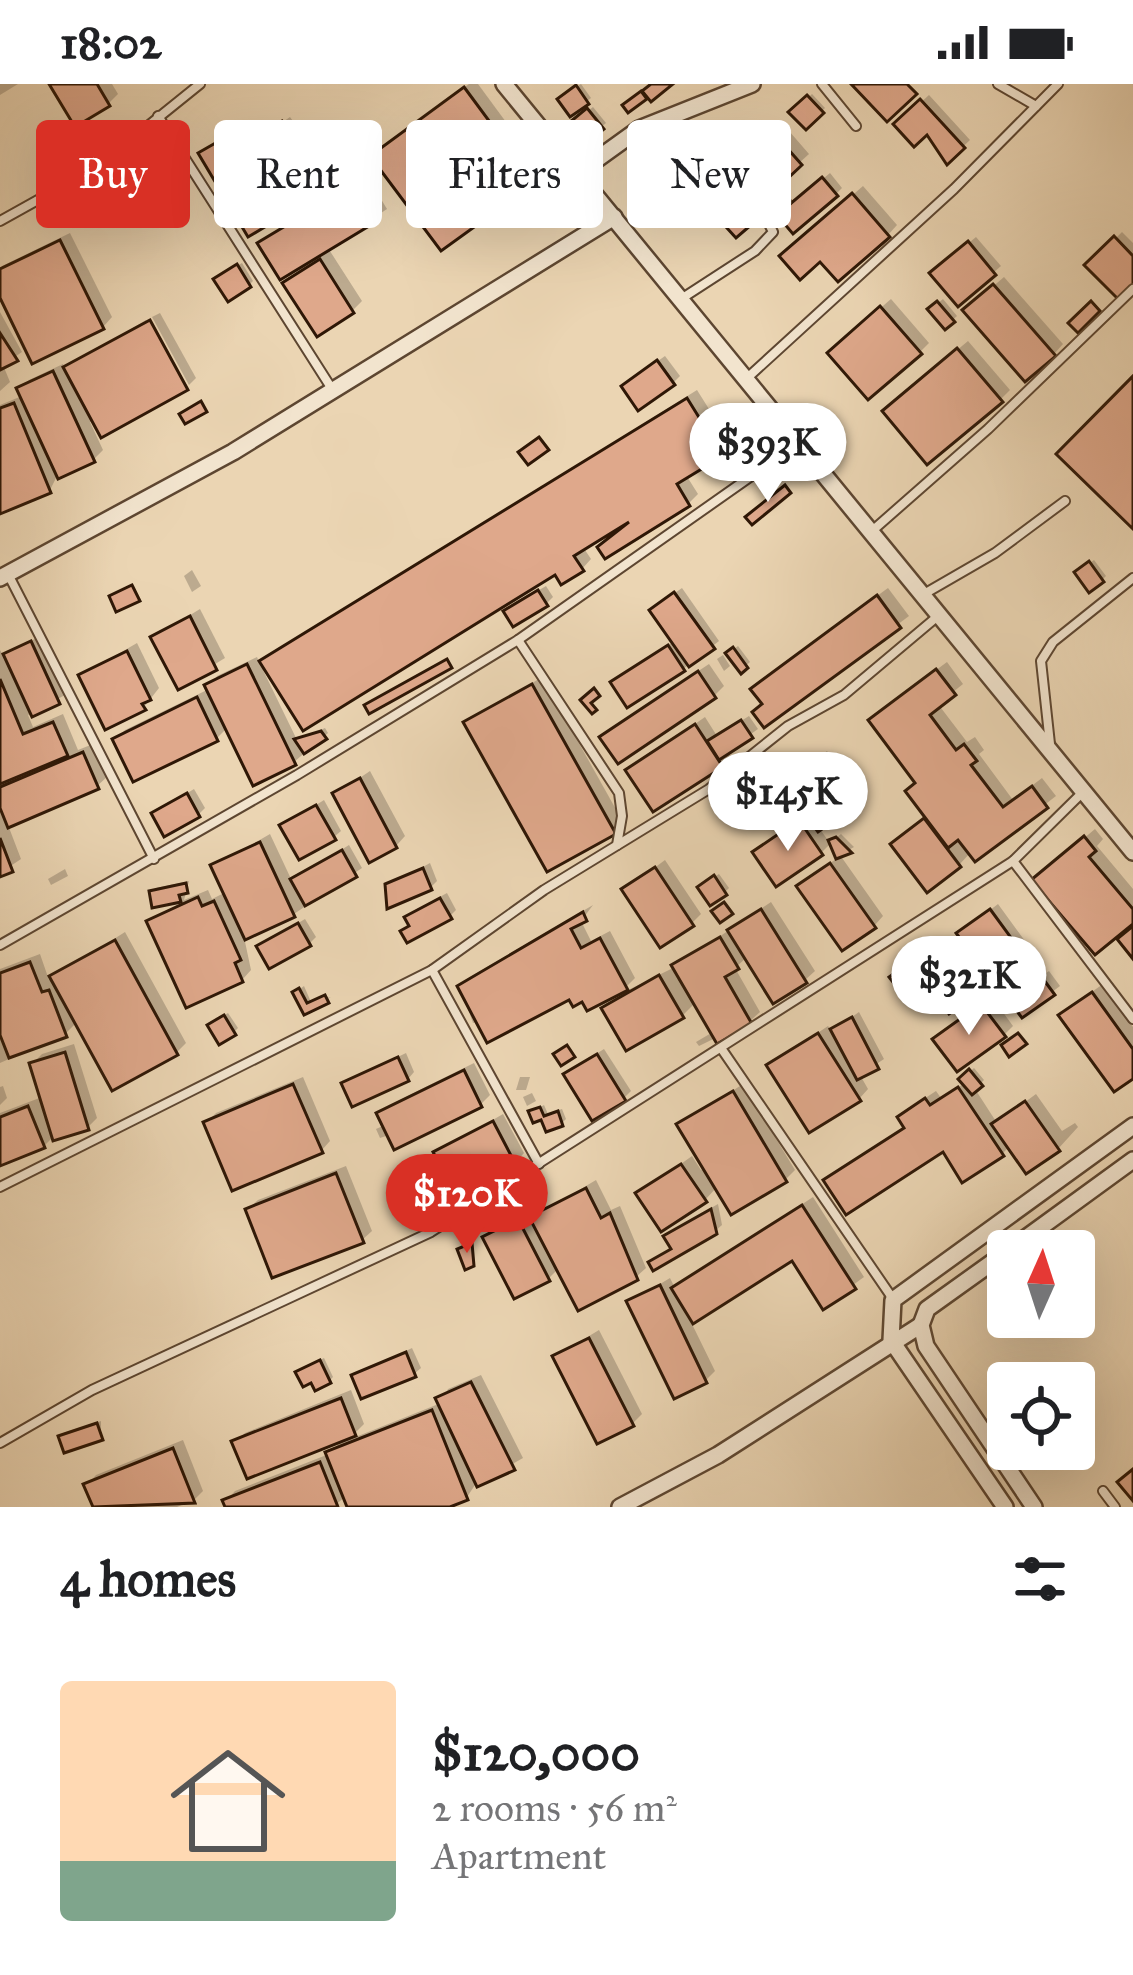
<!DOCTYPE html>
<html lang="en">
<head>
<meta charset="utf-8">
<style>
	:root { --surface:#fff; --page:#f2f2f2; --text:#202124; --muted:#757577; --line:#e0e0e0; --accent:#d93025 }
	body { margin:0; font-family:"IM FELL Great Primer",serif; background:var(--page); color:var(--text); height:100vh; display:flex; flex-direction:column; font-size:45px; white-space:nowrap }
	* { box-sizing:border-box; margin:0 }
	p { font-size:39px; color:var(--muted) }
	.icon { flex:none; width:66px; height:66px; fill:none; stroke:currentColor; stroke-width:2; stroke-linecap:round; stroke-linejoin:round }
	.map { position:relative; height:1423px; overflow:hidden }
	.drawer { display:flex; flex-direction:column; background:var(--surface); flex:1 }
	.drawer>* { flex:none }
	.guide { position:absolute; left:36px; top:36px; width:1062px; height:108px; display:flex; gap:24px }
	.needle { width:78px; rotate:3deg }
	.fabs { position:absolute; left:987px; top:1146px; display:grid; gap:24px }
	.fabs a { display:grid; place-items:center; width:108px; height:108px; border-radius:12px; background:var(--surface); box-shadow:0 12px 48px #0002; font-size:60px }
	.price { position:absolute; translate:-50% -102px; padding:0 27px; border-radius:42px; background:#fff; color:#222; font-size:39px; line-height:78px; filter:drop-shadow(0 3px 6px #0008) }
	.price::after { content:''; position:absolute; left:50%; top:72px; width:36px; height:27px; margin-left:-18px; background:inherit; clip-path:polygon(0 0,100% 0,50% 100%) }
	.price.selected { background:var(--accent); color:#fff }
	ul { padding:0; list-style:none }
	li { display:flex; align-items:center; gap:36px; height:300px; padding:0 60px }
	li+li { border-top:3px solid var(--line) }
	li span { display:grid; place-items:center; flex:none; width:336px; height:240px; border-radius:12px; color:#555 }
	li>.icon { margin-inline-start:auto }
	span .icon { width:144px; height:144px; fill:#fffc; stroke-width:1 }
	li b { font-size:51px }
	h2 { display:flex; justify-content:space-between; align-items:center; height:144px; padding:0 60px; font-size:51px }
	.tag { padding:0 42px; border-radius:12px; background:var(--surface); box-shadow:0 12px 48px #0002; font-size:42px; line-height:108px }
	.tag.selected { background:var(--accent); color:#fff }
	.status { display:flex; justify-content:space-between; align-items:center; height:84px; padding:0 60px; background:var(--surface); direction:ltr }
	.status svg { height:33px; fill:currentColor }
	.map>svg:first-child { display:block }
	.shadow { fill:#0003 }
	.building { fill:#dfa88b; stroke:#2e1706; stroke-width:3 }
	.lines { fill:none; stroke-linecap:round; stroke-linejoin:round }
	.service-casing { stroke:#5d4631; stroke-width:12 }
	.minor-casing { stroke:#5d4631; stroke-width:20 }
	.service { stroke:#f2e4ce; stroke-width:8 }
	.minor { stroke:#f2e4ce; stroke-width:15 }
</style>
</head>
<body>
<div class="status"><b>18:02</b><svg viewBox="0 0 49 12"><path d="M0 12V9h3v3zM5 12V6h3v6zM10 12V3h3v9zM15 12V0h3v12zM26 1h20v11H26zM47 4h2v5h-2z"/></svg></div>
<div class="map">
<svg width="1133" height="1423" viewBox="0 0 1133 1423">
	<rect width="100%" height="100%" fill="#ebd5b3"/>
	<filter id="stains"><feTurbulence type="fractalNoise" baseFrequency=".00167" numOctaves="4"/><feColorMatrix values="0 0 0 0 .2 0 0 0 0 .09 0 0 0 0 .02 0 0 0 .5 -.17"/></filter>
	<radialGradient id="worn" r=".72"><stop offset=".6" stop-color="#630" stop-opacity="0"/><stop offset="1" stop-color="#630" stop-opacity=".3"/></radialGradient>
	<g class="shadow">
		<polygon points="0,0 18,0 0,11"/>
		<polygon points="53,0 112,0 118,10 108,20"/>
		<polygon points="469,0 478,0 542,87 533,97 383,62"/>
		<polygon points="581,0 591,14 571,29 565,11"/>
		<polygon points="812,10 825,24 806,42 793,28"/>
		<polygon points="929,11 970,56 948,77 927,46 897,40"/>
		<polygon points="593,23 606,39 587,55 574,38"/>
		<polygon points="290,33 331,89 325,96 268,48"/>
		<polygon points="783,40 809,70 787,90 777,79 748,104 765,123 736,150 711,103"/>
		<polygon points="243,42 290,121 281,130 202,70"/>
		<polygon points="830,89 842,104 836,110 787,125"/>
		<polygon points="367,92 387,125 328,164 362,217 352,227 286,199 304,181 261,160"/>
		<polygon points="863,102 897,141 888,151 821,174 793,163"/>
		<polygon points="1122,148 1133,159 1133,198 1089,181"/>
		<polygon points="70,149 112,233 103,243 0,208 2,182"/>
		<polygon points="976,153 1001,182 958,219 940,183"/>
		<polygon points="242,179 253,197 249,201 221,191"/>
		<polygon points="1004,193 1063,260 1054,270 976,217"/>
		<polygon points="891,215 929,259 920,268 840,259"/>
		<polygon points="943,215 957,232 946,242 931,225"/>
		<polygon points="0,228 22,268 3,281 10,298 0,307"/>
		<polygon points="160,229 196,294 189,301 152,233"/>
		<polygon points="146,236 184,305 90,338 103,366 94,375 57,392 50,406 0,427 0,321 22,312 19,305 29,296 63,280 65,285"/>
		<polygon points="968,257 1010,306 1000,316 895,318"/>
		<polygon points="665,272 680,292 673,299 631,296"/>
		<polygon points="697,306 731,360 686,391 698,410 688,420 625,443 622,439 583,463 591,475 582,485 556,487 263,586 297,656 325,644 328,649 294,678 228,643 217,654 135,694 115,656 125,646 209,605 217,592 257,573 260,580"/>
		<polygon points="1094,476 1106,492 1102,496 1082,485"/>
		<polygon points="192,486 201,502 192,508 184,492"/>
		<polygon points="546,502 553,513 546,520 514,521"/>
		<polygon points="682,504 719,557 683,585 621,592 674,557 659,520"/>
		<polygon points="888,504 909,532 765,640 763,595"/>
		<polygon points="200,525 225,574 179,602 154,553"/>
		<polygon points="38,553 65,611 28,631 33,643 63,630 78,666 93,660 107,693 97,702 8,741 21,775 0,789 0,703 11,692 0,697 0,566 4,573"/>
		<polygon points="137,559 159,604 144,623 82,591"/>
		<polygon points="738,562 750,578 741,586 729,569"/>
		<polygon points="723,571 730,582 724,587 717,575"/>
		<polygon points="947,578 963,600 938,620 967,658 975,653 984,666 979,670 1013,716 1042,694 1056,712 976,774 971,768 959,781 904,751 928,732 918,698 881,627"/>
		<polygon points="709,580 724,602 714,612 613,644"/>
		<polygon points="542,593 623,738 614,748 467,639"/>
		<polygon points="749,632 758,645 727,667 730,671 721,680 629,686 705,633 717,652"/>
		<polygon points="827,667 860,712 819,744 830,759 841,750 854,763 840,771 883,832 874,842 810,793 839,773 832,758 821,769 765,759 809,730 796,690"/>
		<polygon points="370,687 405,752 396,762 336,710"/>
		<polygon points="194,705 205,724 198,731 155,729"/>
		<polygon points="324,716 341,747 334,753 283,742"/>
		<polygon points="1095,745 1103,755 1097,762 1133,805 1133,836 1045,787"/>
		<polygon points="270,750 292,797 349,761 362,784 294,830 244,853 251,886 242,896 150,837 182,818 155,820 156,804 189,797 184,816 208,806 212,815 226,808 214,782"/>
		<polygon points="665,776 701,830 692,839 625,806"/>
		<polygon points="430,779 437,797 431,803 388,802"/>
		<polygon points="65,785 68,792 51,801 48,795"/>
		<polygon points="719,790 729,804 725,808 705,799"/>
		<polygon points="447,809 456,826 450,832 411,841 408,834 414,827"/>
		<polygon points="771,818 815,887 805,896 747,873 735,884 760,928 750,937 699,962 696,958 713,948 696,918 682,932 605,924 620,910 671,885"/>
		<polygon points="998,820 1025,857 985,888 990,894 981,904 929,896 907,912 897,889 915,877 918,881"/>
		<polygon points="593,821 581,837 591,857 610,847 635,894 623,906 571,912 473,939 460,902 470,893"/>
		<polygon points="305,835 316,853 309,860 260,862"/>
		<polygon points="125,848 186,959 176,969 77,938 65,950 0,979 0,885 40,870 49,896"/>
		<polygon points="1049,887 1060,902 1023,930 1019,909"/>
		<polygon points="1103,900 1133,943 1133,991 1072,922"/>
		<polygon points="304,902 311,918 331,913 305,927 296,908"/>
		<polygon points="991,912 1013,942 1004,951 946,946"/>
		<polygon points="859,928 884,975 860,991 868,1005 859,1015 770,981 828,942 832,947"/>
		<polygon points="228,929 238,944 234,948 214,938"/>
		<polygon points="74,960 97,1034 87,1044 54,1052 44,1062 0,1079 0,1029 42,1013 32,980 42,970"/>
		<polygon points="604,965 631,1007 624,1014 574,984"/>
		<polygon points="406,969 414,988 408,995 344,999"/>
		<polygon points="474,979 490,1011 480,1021 380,1054 376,1045 385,1041 380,1030 389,1021"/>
		<polygon points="974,984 984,996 975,1005 997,1039 1036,1010 1062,1047 1075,1039 1078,1043 1058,1065 1010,1062 1002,1070 943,1064 827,1097 906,1042 901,1033 910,1024 936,1007 941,1014 965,999 962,995"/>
		<polygon points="303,993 330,1057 321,1067 206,1039 216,1029"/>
		<polygon points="520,993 530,993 526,1006 516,1006"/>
		<polygon points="743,1000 795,1086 785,1096 717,1103 705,1116 639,1110 692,1072 701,1086 705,1083 680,1041"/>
		<polygon points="3,1002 7,1014 0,1021 0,1003"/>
		<polygon points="532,1009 536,1017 527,1022 523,1013"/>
		<polygon points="544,1021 548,1030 562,1025 566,1035 562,1039 532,1028"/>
		<polygon points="503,1030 524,1069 515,1079 436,1069"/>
		<polygon points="346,1082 372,1147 362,1156 248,1125 258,1116"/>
		<polygon points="596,1096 611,1126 620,1122 646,1184 636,1193 559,1184 548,1195 486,1153 528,1127 532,1134"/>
		<polygon points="813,1113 864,1193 824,1222 793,1173 691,1238 715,1287 705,1297 630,1218 670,1194 675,1204"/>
		<polygon points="718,1120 722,1141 715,1147 673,1164 667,1152 674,1145"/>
		<polygon points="599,1246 642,1330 632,1340 556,1272"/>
		<polygon points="412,1264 421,1284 414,1290 354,1292"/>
		<polygon points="324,1274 333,1293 329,1297 303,1285"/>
		<polygon points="481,1291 523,1374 475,1401 467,1413 442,1423 350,1423 346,1412 333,1423 228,1423 226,1417 235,1407 329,1370 345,1353 235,1358 245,1349 351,1306 364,1340 348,1356 441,1319 448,1305"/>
		<polygon points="101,1337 101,1353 62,1353 65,1349"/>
		<polygon points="183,1356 203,1407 194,1416 177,1423 96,1423 87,1401 96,1391"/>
	</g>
	<g class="building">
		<polygon points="49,0 97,0 110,22 75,43"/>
		<polygon points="651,0 673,0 651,18 642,7"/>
		<polygon points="851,0 907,0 917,10 887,38"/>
		<polygon points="576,1 589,20 570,33 557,15"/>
		<polygon points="464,3 535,99 441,167 370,72"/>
		<polygon points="641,7 647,15 628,29 622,21"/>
		<polygon points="807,11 824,29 806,46 788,28"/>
		<polygon points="920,15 965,64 947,81 927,51 914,63 893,40"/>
		<polygon points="587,24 604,45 587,59 570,38"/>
		<polygon points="282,37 327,98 302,116 258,54"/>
		<polygon points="772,47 802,81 787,95 776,83 740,115 758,135 736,154 698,112"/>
		<polygon points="233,49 283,132 248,153 198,69"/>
		<polygon points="822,93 838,112 793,150 777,131"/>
		<polygon points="357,99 379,136 280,196 257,159"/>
		<polygon points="852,109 890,153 838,198 820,178 800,196 779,172"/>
		<polygon points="1114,152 1133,172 1133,202 1119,216 1084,181"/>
		<polygon points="60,156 104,245 32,280 0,214 0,185"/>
		<polygon points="968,157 996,191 958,223 929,189"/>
		<polygon points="320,175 354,229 317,253 282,199"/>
		<polygon points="237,180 251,203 228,218 213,195"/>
		<polygon points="993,200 1056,272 1025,298 962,226"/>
		<polygon points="937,217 955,238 945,246 927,225"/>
		<polygon points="1091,217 1100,227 1078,249 1068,239"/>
		<polygon points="880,222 922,270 868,316 827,269"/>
		<polygon points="150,236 188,306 101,354 63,283"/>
		<polygon points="0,249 18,277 0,286"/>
		<polygon points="957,264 1003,318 927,381 882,327"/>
		<polygon points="657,276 675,301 638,327 621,302"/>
		<polygon points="53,287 95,378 58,395 16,304"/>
		<polygon points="1133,292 1133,445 1056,370"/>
		<polygon points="687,314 723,372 677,400 690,422 605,475 597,463 629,438 574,472 584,487 561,501 555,491 303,647 259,577"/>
		<polygon points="201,317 207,328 185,340 179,330"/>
		<polygon points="14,319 51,409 0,430 0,324"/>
		<polygon points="539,353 549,366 528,381 518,368"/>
		<polygon points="785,401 791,409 752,441 745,433"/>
		<polygon points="1089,477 1104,498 1089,509 1074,488"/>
		<polygon points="132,501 140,517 116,528 109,512"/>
		<polygon points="538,506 548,522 513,543 503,527"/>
		<polygon points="674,508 715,565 689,583 649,526"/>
		<polygon points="877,511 901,544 764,644 752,628 762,620 750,605"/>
		<polygon points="190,532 217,586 178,606 150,553"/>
		<polygon points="31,557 60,620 32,633 3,570"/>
		<polygon points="668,561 685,587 627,624 610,598"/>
		<polygon points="733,563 748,584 741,590 725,569"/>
		<polygon points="127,567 151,616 142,620 146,626 105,646 78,591"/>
		<polygon points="447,575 452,584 369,630 364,621"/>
		<polygon points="247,580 296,681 253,702 204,601"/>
		<polygon points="936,585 956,611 930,631 956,666 964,660 977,677 971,681 1003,723 1032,702 1048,724 975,778 958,756 948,764 905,707 915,699 868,636"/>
		<polygon points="698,587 716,614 618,680 599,653"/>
		<polygon points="0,595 23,650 53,638 68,672 0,700"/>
		<polygon points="532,600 616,750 547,788 463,638"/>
		<polygon points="594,604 600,612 591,619 597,626 592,630 580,616"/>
		<polygon points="197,613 218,657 133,698 112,655"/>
		<polygon points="741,636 753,654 719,676 707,657"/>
		<polygon points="695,640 723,683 653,728 625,686"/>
		<polygon points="321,647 327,655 304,670 294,655"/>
		<polygon points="83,668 99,705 8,744 0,724 0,703"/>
		<polygon points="816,674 852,724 818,748 782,699"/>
		<polygon points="360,694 397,764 369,779 332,709"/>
		<polygon points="187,709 200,733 164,753 151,729"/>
		<polygon points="316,721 336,756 299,776 279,741"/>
		<polygon points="924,734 961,783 927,809 890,760"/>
		<polygon points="799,736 823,771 776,803 752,768"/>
		<polygon points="1084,752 1096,767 1089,773 1133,825 1133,840 1095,871 1031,796"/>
		<polygon points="836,753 852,769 836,775 828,756"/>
		<polygon points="0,754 13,788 0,793"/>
		<polygon points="260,758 295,833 245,856 210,781"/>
		<polygon points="342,766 357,793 305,822 290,795"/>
		<polygon points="830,779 876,844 842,867 796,802"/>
		<polygon points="655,783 694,842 660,864 621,805"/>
		<polygon points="423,784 432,806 387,825 385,800"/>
		<polygon points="714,791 727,811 710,822 697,803"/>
		<polygon points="186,799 188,809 179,811 181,818 152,824 149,807"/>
		<polygon points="198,813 202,822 214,817 241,876 235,879 243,898 186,924 146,837"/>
		<polygon points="440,814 452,835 407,859 400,847 409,842 404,833"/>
		<polygon points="724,818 733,830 720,839 711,827"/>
		<polygon points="761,825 807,899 773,920 727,846"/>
		<polygon points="990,825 1020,866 987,890 956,849"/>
		<polygon points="583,828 587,837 571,845 581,864 600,854 628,906 587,927 582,918 573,923 569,916 487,959 457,902"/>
		<polygon points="298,839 311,862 269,885 256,862"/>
		<polygon points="1133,842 1133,875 1117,855"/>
		<polygon points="720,853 739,885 725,893 752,940 717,960 671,881"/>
		<polygon points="115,856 178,971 112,1007 49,892"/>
		<polygon points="948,857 983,906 949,930 914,880"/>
		<polygon points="30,878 42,908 49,906 67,953 9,974 0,951 0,889"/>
		<polygon points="910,878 927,902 907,916 889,893"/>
		<polygon points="659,891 684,934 626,967 601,924"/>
		<polygon points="1041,892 1055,911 1022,934 1008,915"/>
		<polygon points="299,904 307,919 325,911 329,919 304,931 292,908"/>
		<polygon points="1092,908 1133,965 1133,995 1114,1008 1058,931"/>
		<polygon points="981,920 1006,953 957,988 932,955"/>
		<polygon points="224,931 236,951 219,961 207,941"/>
		<polygon points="852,933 879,985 857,996 830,945"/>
		<polygon points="818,949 861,1017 809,1049 766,981"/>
		<polygon points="1018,949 1027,960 1009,973 1001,961"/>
		<polygon points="567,961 575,973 561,982 553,970"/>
		<polygon points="65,968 89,1046 53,1057 29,979"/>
		<polygon points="597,970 626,1017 592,1037 563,990"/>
		<polygon points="398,973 409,997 352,1023 341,999"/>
		<polygon points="969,985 983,1002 972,1011 958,995"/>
		<polygon points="464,986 482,1023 394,1066 376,1029"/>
		<polygon points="293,1000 323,1069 232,1107 203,1038"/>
		<polygon points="958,1003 1004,1072 962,1099 943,1068 846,1131 823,1096 904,1044 897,1033 925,1014 930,1021"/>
		<polygon points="733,1007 787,1098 731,1131 676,1040"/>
		<polygon points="1025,1017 1060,1067 1026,1090 991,1040"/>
		<polygon points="28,1022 45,1064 0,1082 0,1033"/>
		<polygon points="540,1023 544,1032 558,1027 563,1042 546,1048 541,1036 533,1039 528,1027"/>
		<polygon points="493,1037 516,1081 456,1112 433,1068"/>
		<polygon points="681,1080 707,1118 661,1148 635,1109"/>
		<polygon points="336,1089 364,1159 272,1194 245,1125"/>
		<polygon points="586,1104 601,1134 610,1129 638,1196 578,1227 529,1133"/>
		<polygon points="802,1121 856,1205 823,1226 792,1177 693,1240 671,1204"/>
		<polygon points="711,1125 717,1150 653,1187 648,1178 671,1165 663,1152"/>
		<polygon points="518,1135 550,1197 514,1215 482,1153"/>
		<polygon points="472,1159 474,1182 465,1186 457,1165"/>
		<polygon points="660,1201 707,1299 674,1315 626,1217"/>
		<polygon points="589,1254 634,1342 597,1360 552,1272"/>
		<polygon points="406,1268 416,1293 361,1315 351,1291"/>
		<polygon points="320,1276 331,1299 315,1307 311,1299 303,1303 295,1288"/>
		<polygon points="471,1298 515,1386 477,1403 435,1314"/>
		<polygon points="341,1314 356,1352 247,1395 231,1357"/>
		<polygon points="432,1326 468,1416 450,1423 347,1423 325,1368"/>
		<polygon points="97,1339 103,1356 64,1369 58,1352"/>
		<polygon points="173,1364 195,1419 93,1423 83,1400"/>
		<polygon points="320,1378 338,1423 225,1423 222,1416"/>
		<polygon points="1133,1385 1133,1417 1117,1398"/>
	</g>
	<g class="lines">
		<g class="service-casing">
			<g id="service">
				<polyline points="822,0 856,42"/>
				<polyline points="998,0 1036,22"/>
				<polyline points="158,32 332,305"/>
				<polyline points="0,137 97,83 200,0"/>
				<polyline points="681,215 755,167 773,148 766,134 786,118"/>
				<polyline points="745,296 954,105 1058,0"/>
				<polyline points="872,447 988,345 1133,205"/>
				<polyline points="9,492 154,775"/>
				<polyline points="924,510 995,469 1065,417"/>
				<polyline points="518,556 619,709 622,732 617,761"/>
				<polyline points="1050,660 1041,577 1053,558 1133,494"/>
				<polyline points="1013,777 1133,935"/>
				<polyline points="0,861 297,691 518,556 797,360"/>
				<polyline points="432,886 539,1080"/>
				<polyline points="721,964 893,1215"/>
				<polyline points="0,1103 432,886 544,806 709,705 788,642 844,611 938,532"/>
				<polyline points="0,1359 92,1306 431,1148 1013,777 1082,709"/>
				<polyline points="1103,1407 1115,1423"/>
			</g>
		</g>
		<g class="minor-casing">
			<g id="minor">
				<polyline points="504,0 1133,768"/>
				<polyline points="578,89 639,45 752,0"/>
				<polyline points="0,494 233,368 614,133"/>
				<polyline points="1008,1167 927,1225 921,1241 926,1262 1034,1423"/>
				<polyline points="1008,1167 1133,1076"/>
				<polyline points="620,1423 718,1371 921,1241"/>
				<polyline points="1005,1423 891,1256 893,1216 1133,1042"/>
			</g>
		</g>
		<use href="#service" class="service"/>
		<use href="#minor" class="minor"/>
	</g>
	<rect width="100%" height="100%" filter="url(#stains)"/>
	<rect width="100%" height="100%" fill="url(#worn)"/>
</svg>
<div class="fabs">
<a><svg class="needle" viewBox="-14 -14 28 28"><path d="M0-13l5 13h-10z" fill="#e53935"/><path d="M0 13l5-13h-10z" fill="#757577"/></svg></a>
<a><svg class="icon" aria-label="locate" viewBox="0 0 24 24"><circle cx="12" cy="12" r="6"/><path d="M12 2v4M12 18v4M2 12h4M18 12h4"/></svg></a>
</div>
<b class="price" style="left:768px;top:421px">$393K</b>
<b class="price" style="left:788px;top:770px">$145K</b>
<b class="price" style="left:969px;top:954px">$321K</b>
<b class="price selected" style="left:467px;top:1172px">$120K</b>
<div class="guide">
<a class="tag selected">Buy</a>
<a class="tag">Rent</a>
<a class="tag">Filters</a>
<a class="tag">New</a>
</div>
</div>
<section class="drawer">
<h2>4 homes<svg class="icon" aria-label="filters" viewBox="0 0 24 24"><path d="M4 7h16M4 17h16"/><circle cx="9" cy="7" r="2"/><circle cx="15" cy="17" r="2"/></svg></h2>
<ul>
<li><span style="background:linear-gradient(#ffd9b3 75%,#7fa58c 0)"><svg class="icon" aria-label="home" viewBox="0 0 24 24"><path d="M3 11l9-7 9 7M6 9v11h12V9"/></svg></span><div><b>$120,000</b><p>2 rooms · 56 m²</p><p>Apartment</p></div></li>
</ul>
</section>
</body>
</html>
